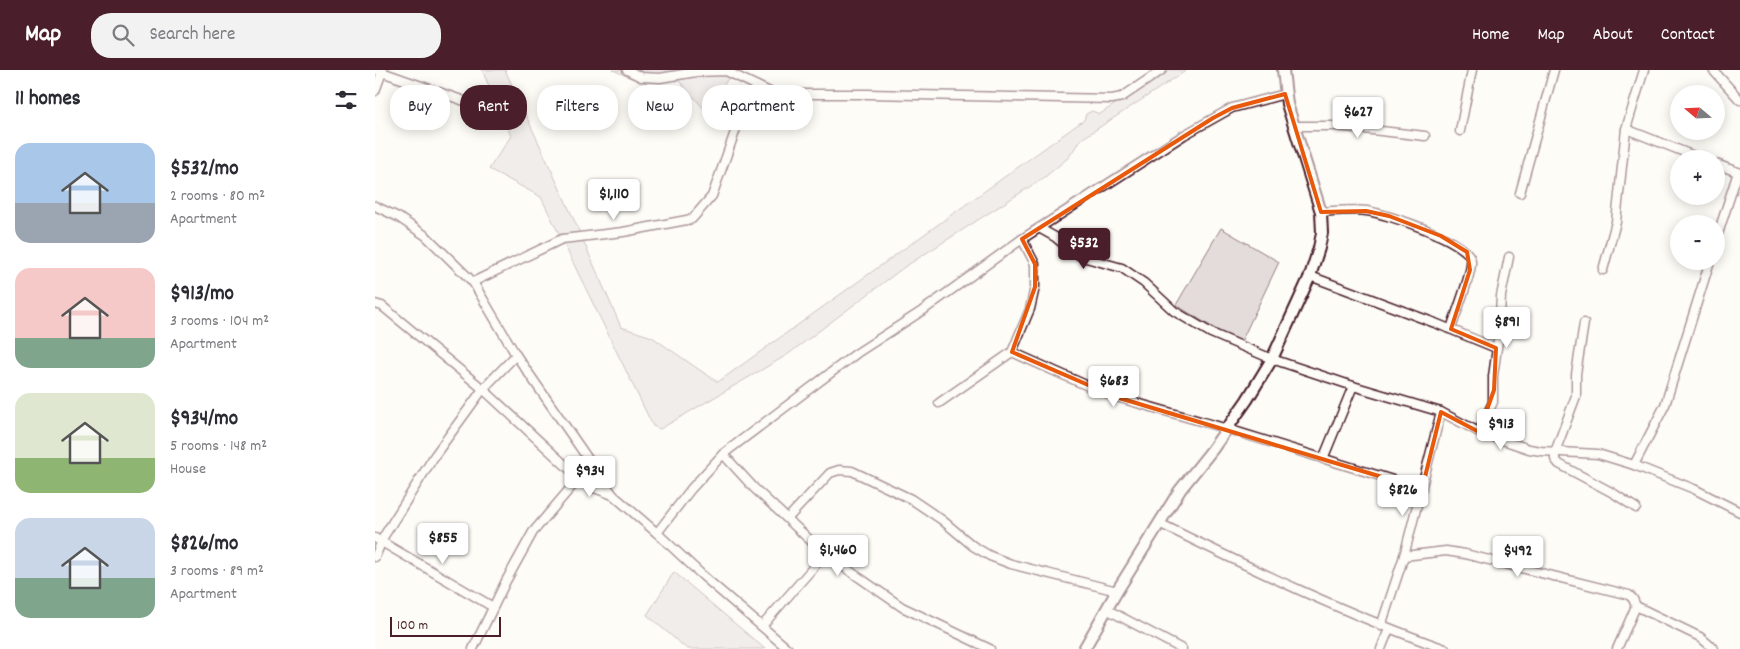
<!DOCTYPE html>
<html lang="en">
<head>
<meta charset="utf-8">
<style>
	:root { --surface:#fff; --page:#f2f2f3; --text:#2b2b33; --muted:#7c7c81; --accent:#4a1f2b }
	body { margin:0; font-family:Dekko,sans-serif; background:var(--page); color:var(--text); height:100vh; display:flex; flex-direction:column; font-size:19px; white-space:nowrap }
	* { box-sizing:border-box; margin:0 }
	p { font-size:16px; color:var(--muted) }
	.icon { flex:none; width:28px; height:28px; fill:none; stroke:currentColor; stroke-width:2; stroke-linecap:round; stroke-linejoin:round }
	.map { position:relative; flex:1; overflow:hidden }
	.drawer { display:flex; flex-direction:column; background:var(--surface); width:375px }
	.drawer>* { flex:none }
	.hud { position:absolute; left:15px; top:15px; width:475px; height:45px; display:flex; gap:10px }
	.needle { width:32px; rotate:289deg }
	.fabs { position:absolute; left:1295px; top:15px; display:grid; gap:10px }
	.fabs a { display:grid; place-items:center; width:55px; height:55px; border-radius:50%; background:var(--surface); box-shadow:0 2px 12px #0003; font-size:25px }
	.scale { position:absolute; left:15px; bottom:12px; width:111px; box-sizing:border-box; padding-left:5px; border:2px solid #4a1f2b; border-top:0; font-size:14px; line-height:18px; white-space:nowrap; color:#4a1f2b; -webkit-text-stroke:4px #fdfcf7; paint-order:stroke }
	.price { position:absolute; translate:-50% -42px; padding:0 11px; border-radius:5px; background:#fff; color:#222; font-size:16px; line-height:32px; filter:drop-shadow(0 1px 2px #0008) }
	.price::after { content:''; position:absolute; left:50%; top:30px; width:15px; height:11px; margin-left:-8px; background:inherit; clip-path:polygon(0 0,100% 0,50% 100%) }
	.price.on { background:var(--accent); color:#fff }
	ul { padding:0; list-style:none }
	li { display:flex; align-items:center; gap:15px; height:125px; padding:0 15px }
	li span { display:grid; place-items:center; flex:none; width:140px; height:100px; border-radius:15px; color:#555 }
	li>.icon { margin-inline-start:auto }
	span .icon { width:60px; height:60px; fill:#fffc; stroke-width:1 }
	li b { font-size:21px }
	h2 { display:flex; justify-content:space-between; align-items:center; height:60px; padding:0 15px; font-size:21px }
	.tag { padding:0 18px; border-radius:20px; background:var(--surface); box-shadow:0 2px 12px #0003; font-size:18px; line-height:45px }
	.tag.on { background:var(--accent); color:#fff }
	header { display:flex; align-items:center; gap:30px; box-sizing:border-box; height:70px; padding:0 25px; background:var(--accent); color:#fff }
	header strong { font-size:24px }
	nav { display:flex; gap:28px; margin-inline-start:auto; font-size:18px }
	.search { width:350px; height:45px; background:var(--page); display:flex; align-items:center; gap:12px; box-sizing:border-box; padding:0 18px; border-radius:20px; color:var(--muted); font-size:19px }
	main { display:flex; flex:1; min-height:0 }
	.map>svg:first-child { display:block }
	.green { fill:#e3dcda; stroke:#967e82 }
	.lines { fill:none; stroke-linecap:round; stroke-linejoin:round }
	.street-casing { stroke:#4a1f2b; stroke-width:11 }
	.secondary-casing { stroke:#4a1f2b; stroke-width:14 }
	.street { stroke:#fdfcf7; stroke-width:8 }
	.secondary { stroke:#fdfcf7; stroke-width:10 }
	.marked { fill:none; stroke:#e8590c; stroke-width:4; stroke-linejoin:round }
</style>
</head>
<body>
<header>
<strong>Map</strong>
<div class="search"><svg class="icon" aria-label="search" viewBox="0 0 24 24"><circle cx="10" cy="10" r="6"/><path d="M15 15l6 6"/></svg>Search here</div>
<nav><a>Home</a><a>Map</a><a>About</a><a>Contact</a></nav>
</header>
<main>
<section class="drawer">
<h2>11 homes<svg class="icon" aria-label="filters" viewBox="0 0 24 24"><path d="M4 7h16M4 17h16"/><circle cx="9" cy="7" r="2"/><circle cx="15" cy="17" r="2"/></svg></h2>
<ul>
<li><span style="background:linear-gradient(#a9c7e8 60%,#9aa5b1 0)"><svg class="icon" aria-label="home" viewBox="0 0 24 24"><path d="M3 11l9-7 9 7M6 9v11h12V9"/></svg></span><div><b>$532/mo</b><p>2 rooms · 80 m²</p><p>Apartment</p></div></li>
<li><span style="background:linear-gradient(#f6c9c9 70%,#7fa58c 0)"><svg class="icon" aria-label="home" viewBox="0 0 24 24"><path d="M3 11l9-7 9 7M6 9v11h12V9"/></svg></span><div><b>$913/mo</b><p>3 rooms · 104 m²</p><p>Apartment</p></div></li>
<li><span style="background:linear-gradient(#dfe7d0 65%,#8fb573 0)"><svg class="icon" aria-label="home" viewBox="0 0 24 24"><path d="M3 11l9-7 9 7M6 9v11h12V9"/></svg></span><div><b>$934/mo</b><p>5 rooms · 148 m²</p><p>House</p></div></li>
<li><span style="background:linear-gradient(#c9d6e8 60%,#7fa58c 0)"><svg class="icon" aria-label="home" viewBox="0 0 24 24"><path d="M3 11l9-7 9 7M6 9v11h12V9"/></svg></span><div><b>$826/mo</b><p>3 rooms · 89 m²</p><p>Apartment</p></div></li>
</ul>
</section>
<div class="map">
<svg width="1365" height="579" viewBox="0 0 1365 579">
	<rect width="100%" height="100%" fill="#fdfcf7"/>
	<filter id="ink" filterUnits="userSpaceOnUse"><feTurbulence type="fractalNoise" baseFrequency=".02" numOctaves="2"/><feDisplacementMap in="SourceGraphic" scale="10" xChannelSelector="R" yChannelSelector="G"/><feConvolveMatrix kernelMatrix="1 2 1 2 8 2 1 2 1" color-interpolation-filters="sRGB"/></filter>
	<g filter="url(#ink)">
		<g class="green">
			<polygon points="107,0 130,0 196,143 246,257 277,267 326,301 343,312 709,50 711,44 717,41 725,44 792,0 812,0 705,70 694,87 670,107 528,198 412,285 285,359 278,356 166,127 114,99 136,66"/>
			<polygon points="238,0 359,0 348,16 346,31 333,43 304,11 256,8"/>
			<polygon points="846,158 904,192 865,274 801,235"/>
			<polygon points="299,502 390,579 312,579 272,545"/>
		</g>
		<g class="lines">
			<g class="street-casing">
				<g id="street">
					<polyline points="1,0 95,33"/>
					<polyline points="252,0 266,7 285,8 321,2 351,1 399,24 493,24 737,29 747,27 787,0"/>
					<polyline points="1338,0 1365,30"/>
					<polyline points="0,21 7,2"/>
					<polyline points="918,56 962,56 1050,66"/>
					<polyline points="1251,59 1327,89"/>
					<polyline points="1085,61 1097,0"/>
					<polyline points="1341,94 1365,103"/>
					<polyline points="1145,123 1179,0"/>
					<polyline points="0,136 23,147 51,166 98,212 141,285 238,425 282,463 328,506 413,579"/>
					<path d="M 946,142 C 961,141 977,139 992,141 C 1011,144 1093,170 1096,190 C 1098,202 1080,245 1076,259"/>
					<polyline points="664,158 680,167 699,183 711,188 747,198 769,213 799,241 836,263 897,289 978,316 1066,342 1104,362 1154,379 1166,381 1223,384 1259,395 1319,419 1365,442"/>
					<polyline points="1341,170 1363,102"/>
					<polyline points="1228,200 1241,152 1251,59 1269,0"/>
					<polyline points="935,206 1060,253 1121,278"/>
					<polyline points="98,212 187,169 248,162 317,149 337,126 361,59 382,16"/>
					<polyline points="0,234 7,236 108,319 204,408 214,416 238,425"/>
					<polyline points="1209,253 1201,304 1201,326 1180,382 1180,389 1184,394 1238,423 1261,438"/>
					<polyline points="637,282 713,316 741,327 853,359 1047,419"/>
					<polyline points="564,333 637,282 655,239 660,217 660,194 647,169"/>
					<polyline points="1104,362 1118,332 1118,306 1124,264 1126,226 1134,187"/>
					<polyline points="348,384 379,418 450,484 527,537 615,579"/>
					<polyline points="948,389 978,316"/>
					<polyline points="1259,395 1290,335 1335,191"/>
					<polyline points="413,448 455,403 464,400 477,401 536,429 567,450 598,476 615,486 636,494 742,521"/>
					<path d="M 784,453 C 877,499 971,544 1070,579"/>
					<polyline points="282,463 316,419 348,384 482,283 547,241 647,169 809,65 857,38 910,24"/>
					<polyline points="0,468 118,537"/>
					<polyline points="1029,486 1071,481 1090,484 1254,525 1258,529 1261,536 1242,579"/>
					<polyline points="0,487 9,466 60,385 108,319 141,285"/>
					<polyline points="1261,536 1325,567 1339,579"/>
					<polyline points="731,539 807,579"/>
					<polyline points="387,556 450,484"/>
					<polyline points="1006,556 1029,486 1066,342"/>
					<polyline points="98,579 131,511 158,462 204,408 218,394"/>
					<polyline points="1006,579 1014,559"/>
				</g>
			</g>
			<g class="secondary-casing">
				<polyline id="secondary" points="709,579 742,521 805,420 837,380 872,330 897,289 935,206 944,178 947,163 946,142 912,34 908,0"/>
			</g>
			<use href="#street" class="street"/>
			<use href="#secondary" class="secondary"/>
		</g>
	</g>
	<path d="M0 0H1365V579H0ZM 910,24 L 946,142 L 991,141 L 1014,146 L 1066,166 L 1092,182 L 1095,200 L 1076,259 L 1121,278 L 1119,320 L 1104,362 L 1066,342 L 1047,419 L 741,327 L 637,282 L 660,217 L 660,194 L 647,169 L 838,48 L 857,38 Z" fill="#fdfcf7" fill-opacity=".55" fill-rule="evenodd"/>
	<path class="marked" d="M 910,24 L 946,142 L 991,141 L 1014,146 L 1066,166 L 1092,182 L 1095,200 L 1076,259 L 1121,278 L 1119,320 L 1104,362 L 1066,342 L 1047,419 L 741,327 L 637,282 L 660,217 L 660,194 L 647,169 L 838,48 L 857,38 Z"/>
</svg>
<div class="fabs">
<a><svg class="needle" viewBox="-14 -14 28 28"><path d="M0-13l5 13h-10z" fill="#e53935"/><path d="M0 13l5-13h-10z" fill="#7c7c81"/></svg></a>
<a>+</a>
<a>−</a>
</div>
<div class="scale">100 m</div>
<b class="price" style="left:983px;top:69px">$627</b>
<b class="price" style="left:239px;top:151px">$1,110</b>
<b class="price on" style="left:709px;top:200px">$532</b>
<b class="price" style="left:1132px;top:279px">$891</b>
<b class="price" style="left:739px;top:338px">$683</b>
<b class="price" style="left:1126px;top:381px">$913</b>
<b class="price" style="left:215px;top:428px">$934</b>
<b class="price" style="left:1028px;top:447px">$826</b>
<b class="price" style="left:68px;top:495px">$855</b>
<b class="price" style="left:463px;top:507px">$1,460</b>
<b class="price" style="left:1143px;top:508px">$492</b>
<div class="hud">
<a class="tag">Buy</a>
<a class="tag on">Rent</a>
<a class="tag">Filters</a>
<a class="tag">New</a>
<a class="tag">Apartment</a>
</div>
</div>
</main>
</body>
</html>
